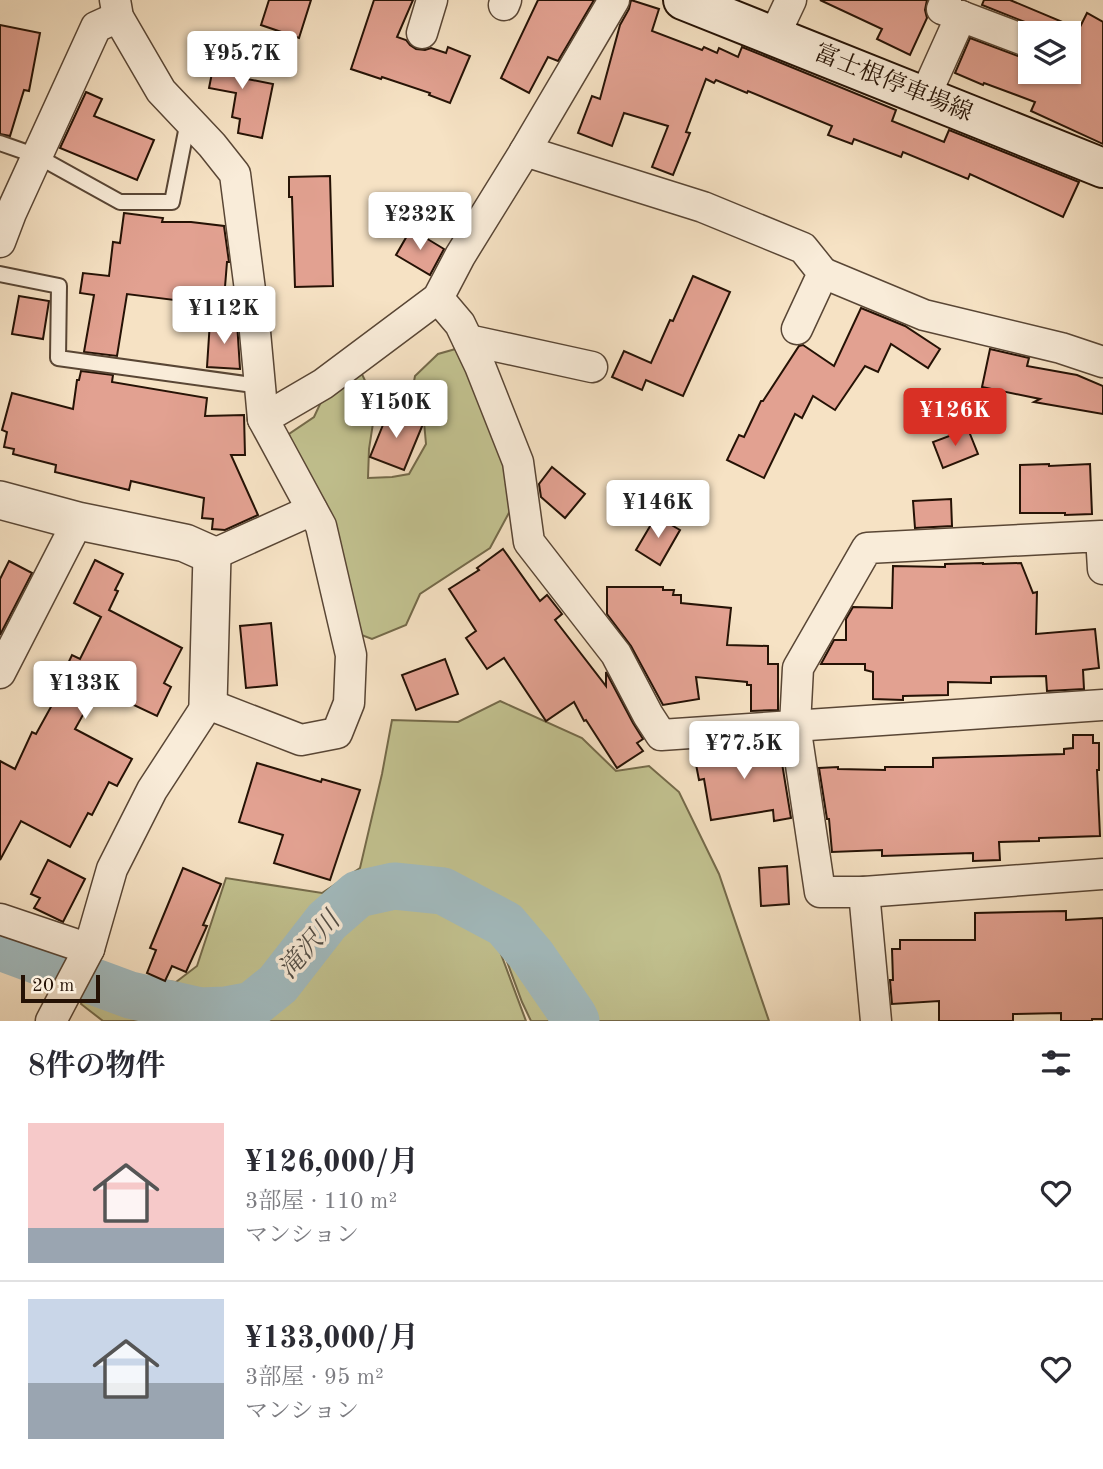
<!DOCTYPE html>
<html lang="ja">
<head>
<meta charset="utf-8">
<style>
	:root { --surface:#fff; --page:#f7f7f7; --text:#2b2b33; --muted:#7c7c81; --line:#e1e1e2; --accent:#d93025 }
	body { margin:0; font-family:"Old Standard TT","Noto Serif JP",serif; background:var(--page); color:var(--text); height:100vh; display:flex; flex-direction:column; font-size:26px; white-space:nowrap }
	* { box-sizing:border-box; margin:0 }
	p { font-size:23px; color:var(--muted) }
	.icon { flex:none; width:38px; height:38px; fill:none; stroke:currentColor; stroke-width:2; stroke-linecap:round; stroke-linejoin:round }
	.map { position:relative; height:1021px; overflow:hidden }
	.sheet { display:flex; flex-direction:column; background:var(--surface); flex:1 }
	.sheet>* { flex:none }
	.controls { position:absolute; left:1018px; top:21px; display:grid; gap:14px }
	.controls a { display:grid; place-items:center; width:63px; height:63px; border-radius:0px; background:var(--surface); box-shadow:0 2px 5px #0004; font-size:35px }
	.scale { position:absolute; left:21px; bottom:18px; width:79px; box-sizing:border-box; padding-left:7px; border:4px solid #251205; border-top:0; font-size:19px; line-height:24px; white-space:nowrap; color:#251205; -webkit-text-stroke:5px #f9ecd9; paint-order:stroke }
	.price { position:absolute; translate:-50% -60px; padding:0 16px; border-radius:7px; background:#fff; color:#222; font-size:23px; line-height:46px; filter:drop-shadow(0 2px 4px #0008) }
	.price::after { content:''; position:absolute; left:50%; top:42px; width:21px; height:16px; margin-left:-10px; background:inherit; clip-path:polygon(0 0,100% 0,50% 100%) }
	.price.on { background:var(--accent); color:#fff }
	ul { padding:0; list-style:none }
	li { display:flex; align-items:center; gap:21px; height:175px; padding:0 28px }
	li+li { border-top:2px solid var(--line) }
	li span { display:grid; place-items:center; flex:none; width:196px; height:140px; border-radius:0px; color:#555 }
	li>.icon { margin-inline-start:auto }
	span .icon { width:84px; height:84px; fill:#fffc; stroke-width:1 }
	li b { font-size:30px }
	h2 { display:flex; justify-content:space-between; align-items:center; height:84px; padding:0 28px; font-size:30px }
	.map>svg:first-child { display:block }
	.green { fill:#c2c290; stroke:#746a4a; stroke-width:2 }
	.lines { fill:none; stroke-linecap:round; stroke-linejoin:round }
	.river { stroke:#a2bbbf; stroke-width:47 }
	.building { fill:#e2a191; stroke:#251205; stroke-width:2 }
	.service-casing { stroke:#594635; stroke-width:18 }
	.minor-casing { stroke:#594635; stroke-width:33 }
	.tertiary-casing { stroke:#594635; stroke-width:40 }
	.secondary-casing { stroke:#251205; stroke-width:42 }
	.service { stroke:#f9ecd9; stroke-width:14 }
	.minor { stroke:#f9ecd9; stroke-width:30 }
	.tertiary { stroke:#f9ecd9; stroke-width:37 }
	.secondary { stroke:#f9ecd9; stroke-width:38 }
	.labels { text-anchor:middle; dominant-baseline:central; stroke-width:7; stroke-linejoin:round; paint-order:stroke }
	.street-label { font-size:24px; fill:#251205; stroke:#f9ecd9 }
	.water-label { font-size:26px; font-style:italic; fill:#514d46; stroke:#f9ecd9 }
</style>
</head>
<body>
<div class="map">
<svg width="1103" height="1021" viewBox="0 0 1103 1021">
	<rect width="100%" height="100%" fill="#f6e2c4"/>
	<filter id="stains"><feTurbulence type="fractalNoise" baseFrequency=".00286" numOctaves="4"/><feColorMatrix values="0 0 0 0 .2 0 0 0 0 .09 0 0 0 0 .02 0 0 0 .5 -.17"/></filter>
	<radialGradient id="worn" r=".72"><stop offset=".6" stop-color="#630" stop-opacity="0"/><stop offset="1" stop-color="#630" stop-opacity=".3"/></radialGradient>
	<g class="green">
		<polygon points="459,348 517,498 490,548 420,594 406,625 372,639 348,630 298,472 289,434 314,417 328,387 361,372 376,404 369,449 368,478 392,477 409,474 426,444 423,411 410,402 415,376 438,354"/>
		<polygon points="500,701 582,738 616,771 649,766 679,792 719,874 769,1021 531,1021 522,1002 499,940 495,938 526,1021 103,1021 81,1004 91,975 176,982 197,966 226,878 322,893 360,868 382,774 392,720 458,722"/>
	</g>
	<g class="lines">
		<polyline class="river" points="0,947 130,995 200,1011 225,1010 252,1005 278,984 327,921 358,894 394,886 443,891 505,924 533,957 573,1015 576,1021"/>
	</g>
	<g class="building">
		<polygon points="269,0 311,0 299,38 261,25"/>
		<polygon points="374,0 413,0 397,37 406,40 410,45 416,49 425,50 431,48 446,53 448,47 470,56 450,103 429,95 430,93 382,77 381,79 351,69"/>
		<polygon points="538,0 594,0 558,61 548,57 529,93 501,78"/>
		<polygon points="631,0 659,9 652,31 702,50 704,47 717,53 719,48 738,57 742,47 896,110 892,121 944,142 949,130 1079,182 1063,217 970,174 968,179 903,152 901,157 854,139 852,144 828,135 832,126 748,91 747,93 716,80 714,83 706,79 686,132 690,133 673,175 652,167 668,126 624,113 612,146 578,133 592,96 600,99 620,25 629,9"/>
		<polygon points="820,0 927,0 925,10 927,18 910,55 877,39 882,29"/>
		<polygon points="984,0 1010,0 1079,29 1087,13 1103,22 1103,144 1031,111 1035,102 984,83 983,85 955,73 970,38 1018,56 1026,57 1031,56 1031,72 1069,72 1069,33 1040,33 1037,28 1030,24 982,5"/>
		<polygon points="0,25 40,33 29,91 24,90 10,136 0,134"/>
		<polygon points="217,48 248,54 242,78 273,84 262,138 238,133 240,119 232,117 236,93 209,88"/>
		<polygon points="86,92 102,99 94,116 154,140 137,180 60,148"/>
		<polygon points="330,176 333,286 295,287 292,197 289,197 289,177"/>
		<polygon points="124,213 163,218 162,222 191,222 224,226 229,262 227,262 223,312 182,308 183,301 127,294 117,356 84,352 94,295 80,293 83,273 109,276 113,242 120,243"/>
		<polygon points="411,229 444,249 430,275 396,255"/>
		<polygon points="693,276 730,292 683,396 646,380 642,390 612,377 624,351 651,363 670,320 673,321"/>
		<polygon points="19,296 49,301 43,339 12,334"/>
		<polygon points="861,308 905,326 940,349 928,368 891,344 878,372 865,366 835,410 813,396 802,418 795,414 764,478 727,460 739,435 744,437 761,401 763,401 799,346 803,345 834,366"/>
		<polygon points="210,321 237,322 240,369 207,367"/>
		<polygon points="990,349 1029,358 1027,366 1077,375 1103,386 1103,414 1034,402 1040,399 982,387"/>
		<polygon points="81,371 113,375 112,382 207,398 205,416 244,415 245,455 231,455 258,515 225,530 212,529 213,519 202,518 204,498 131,481 129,490 55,472 56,465 13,454 14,449 4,447 7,432 2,430 12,393 73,409 77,380 79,380"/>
		<polygon points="389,410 423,424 404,470 370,457"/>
		<polygon points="968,429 978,454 943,468 933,442"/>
		<polygon points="1049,464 1049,466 1090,464 1092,514 1065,515 1065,513 1020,513 1020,465"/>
		<polygon points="552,467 585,494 565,518 541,497 539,484"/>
		<polygon points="951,499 952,526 915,528 913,501"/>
		<polygon points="656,516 680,530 660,565 636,550"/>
		<polygon points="503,549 540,601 547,595 562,614 555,620 606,686 606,672 633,723 643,739 637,743 643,751 617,768 586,720 584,721 574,702 546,721 504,658 487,669 466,638 476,631 449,589 479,570 477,568"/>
		<polygon points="95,560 123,574 115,590 118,591 109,610 182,648 164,683 171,687 157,716 98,688 75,729 132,759 117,786 109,782 92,815 88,813 70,847 21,821 0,860 0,761 15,769 32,732 36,734 68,676 63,674 72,655 80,659 101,617 74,603"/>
		<polygon points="9,561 32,573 0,635 0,579"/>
		<polygon points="983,563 983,564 1021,563 1033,593 1037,592 1036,634 1095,629 1099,668 1083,670 1084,689 1047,691 1046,676 991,677 991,683 948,682 948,695 903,696 903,700 873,699 873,672 865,670 865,664 821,664 834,640 846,640 846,619 853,607 892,608 893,566 945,567 945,564"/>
		<polygon points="607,587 663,587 663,590 674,590 673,595 681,595 681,603 731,608 727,645 768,646 768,664 778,664 778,710 751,711 751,685 747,685 747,682 696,677 699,699 663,705 631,646 607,614"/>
		<polygon points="271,623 277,685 246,688 240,626"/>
		<polygon points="445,659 458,694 416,710 402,675"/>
		<polygon points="1073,735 1093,735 1093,743 1099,743 1099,770 1097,770 1100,836 1039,838 1039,841 999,842 1000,860 973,861 973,853 882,856 882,850 832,852 829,819 827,819 819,768 838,767 838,769 885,770 885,767 933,767 933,758 1064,754 1064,749 1073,748"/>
		<polygon points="779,745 791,818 774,821 773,810 711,820 704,779 699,780 694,754 702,753 701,750"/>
		<polygon points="257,763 321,782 322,779 360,790 330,880 274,863 283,835 239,822"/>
		<polygon points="48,860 85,879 63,922 34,908 40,898 31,894"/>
		<polygon points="787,866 789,904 761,906 759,868"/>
		<polygon points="183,868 221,884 203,925 207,926 186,972 172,966 165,981 147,973 156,950 150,948"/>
		<polygon points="1066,911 1066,920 1103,918 1103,1019 1092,1019 1092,1021 1061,1021 1061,1013 1013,1014 1013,1021 939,1021 939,1001 892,1004 890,980 893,980 892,949 900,949 900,940 975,940 975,913"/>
	</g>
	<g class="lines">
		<g class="service-casing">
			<g id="service">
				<polyline points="0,143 37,156 120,202 172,202 188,121"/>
				<polyline points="0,274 59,286 58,358 260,386"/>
			</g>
		</g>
		<g class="minor-casing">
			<g id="minor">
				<polyline points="946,0 942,9 1024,40"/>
				<polyline points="504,5 506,0"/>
				<polyline points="422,33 432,0"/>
				<polyline points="774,36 791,0"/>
				<polyline points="925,96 961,16"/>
				<polyline points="525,151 703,207 803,248 823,273 797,329"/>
				<polyline points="0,242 11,213 96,27 118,17"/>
				<polyline points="823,273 924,315 1061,348 1103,362"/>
				<polyline points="438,298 460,324 480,366 518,462 529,542 616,654 648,715 661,735 1103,705"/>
				<polyline points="468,340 592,367"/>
				<polyline points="263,419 323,384 438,298 460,256 525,151 614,0"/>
				<polyline points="212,555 312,510"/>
				<polyline points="1103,569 1101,536 867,548 798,668 795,725 820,892 864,892 1103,874"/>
				<polyline points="0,673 78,521"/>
				<polyline points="864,892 876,1021"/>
				<polyline points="0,919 89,949"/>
				<polyline points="51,1021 89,949 112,869 152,790 208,704 301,740 337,733 349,703 351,655 321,526 263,419 254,321 235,174 212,145 161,91 118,17 115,0"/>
			</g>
		</g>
		<g class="tertiary-casing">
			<polyline id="tertiary" points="0,500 78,521 185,543 212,555 208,704"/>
		</g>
		<g class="secondary-casing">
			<polyline id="secondary" points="683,0 1103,168"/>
		</g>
		<use href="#service" class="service"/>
		<use href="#minor" class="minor"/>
		<use href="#tertiary" class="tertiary"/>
		<use href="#secondary" class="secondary"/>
	</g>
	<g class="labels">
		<g class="street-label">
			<text transform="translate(893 84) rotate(22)">富士根停車場線</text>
		</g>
		<g class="water-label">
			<text transform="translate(310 946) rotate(-49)">滝沢川</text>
		</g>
	</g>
	<rect width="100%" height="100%" filter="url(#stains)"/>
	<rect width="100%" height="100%" fill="url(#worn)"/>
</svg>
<div class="controls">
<a><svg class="icon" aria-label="layers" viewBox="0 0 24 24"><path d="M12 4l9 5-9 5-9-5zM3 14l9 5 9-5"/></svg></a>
</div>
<div class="scale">20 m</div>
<b class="price" style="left:242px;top:91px">¥95.7K</b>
<b class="price" style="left:420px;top:252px">¥232K</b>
<b class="price" style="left:224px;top:346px">¥112K</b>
<b class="price" style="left:396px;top:440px">¥150K</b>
<b class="price on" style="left:955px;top:448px">¥126K</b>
<b class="price" style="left:658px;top:540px">¥146K</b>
<b class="price" style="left:85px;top:721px">¥133K</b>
<b class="price" style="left:744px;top:781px">¥77.5K</b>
</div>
<section class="sheet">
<h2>8件の物件<svg class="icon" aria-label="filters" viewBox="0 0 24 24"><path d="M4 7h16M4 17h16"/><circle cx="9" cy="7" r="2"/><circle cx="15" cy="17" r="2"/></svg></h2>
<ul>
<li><span style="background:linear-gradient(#f6c9c9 75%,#9aa5b1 0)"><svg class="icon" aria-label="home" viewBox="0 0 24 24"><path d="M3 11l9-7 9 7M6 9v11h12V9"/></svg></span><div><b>¥126,000/月</b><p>3部屋 · 110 m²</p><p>マンション</p></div><svg class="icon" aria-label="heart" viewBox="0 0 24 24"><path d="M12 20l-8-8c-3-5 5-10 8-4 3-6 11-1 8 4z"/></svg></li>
<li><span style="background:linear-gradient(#c9d6e8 60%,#9aa5b1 0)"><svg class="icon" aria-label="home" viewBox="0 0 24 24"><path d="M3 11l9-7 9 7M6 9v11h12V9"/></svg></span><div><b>¥133,000/月</b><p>3部屋 · 95 m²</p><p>マンション</p></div><svg class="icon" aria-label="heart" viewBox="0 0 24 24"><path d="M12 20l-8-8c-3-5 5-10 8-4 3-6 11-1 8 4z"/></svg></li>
</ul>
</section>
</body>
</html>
